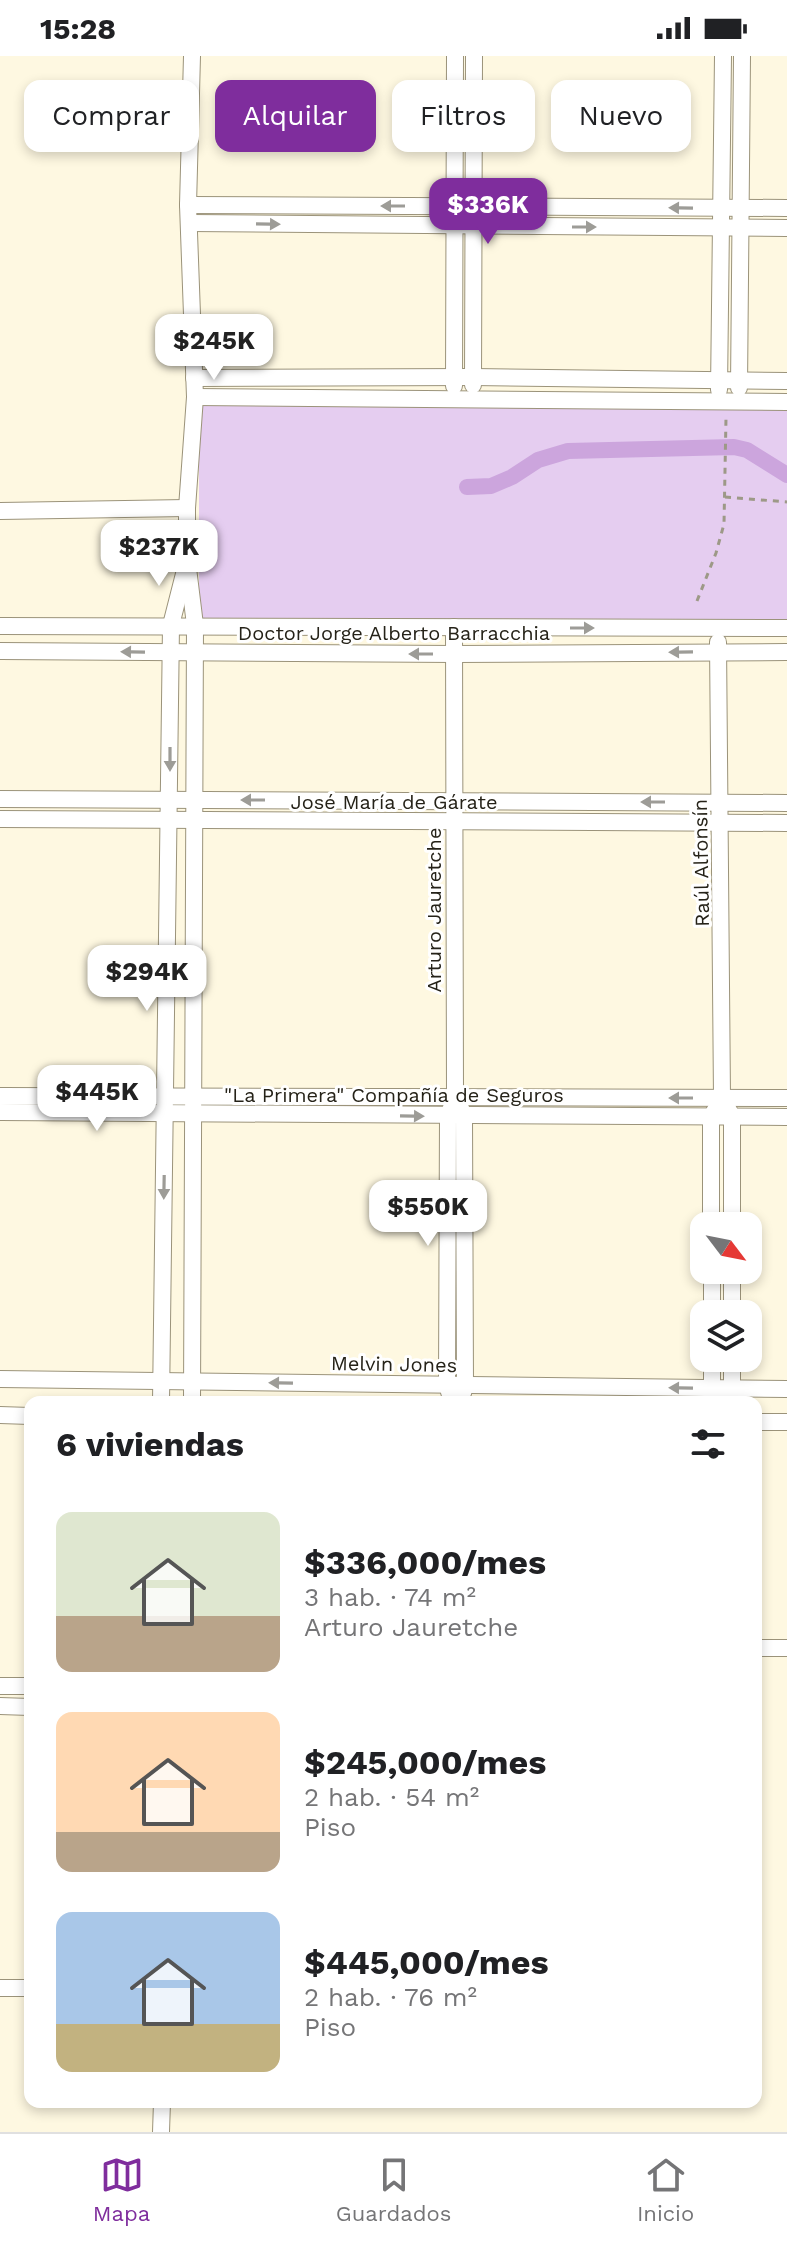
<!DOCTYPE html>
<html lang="es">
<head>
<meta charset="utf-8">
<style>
	:root { --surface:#fff; --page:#f2f2f2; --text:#202124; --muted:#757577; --line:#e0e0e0; --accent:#7f2d9d }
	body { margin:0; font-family:"Work Sans",sans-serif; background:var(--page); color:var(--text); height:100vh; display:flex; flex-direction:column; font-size:30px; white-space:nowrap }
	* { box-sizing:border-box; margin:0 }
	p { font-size:26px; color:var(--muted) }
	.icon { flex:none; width:44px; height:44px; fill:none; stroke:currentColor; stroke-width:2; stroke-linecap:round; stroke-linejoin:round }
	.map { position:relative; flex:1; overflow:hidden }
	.drawer { position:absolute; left:24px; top:1340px; width:738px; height:712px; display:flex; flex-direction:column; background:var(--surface); border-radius:16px; box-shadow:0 4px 12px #0003 }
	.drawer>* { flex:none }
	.guide { position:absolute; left:24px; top:24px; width:740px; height:72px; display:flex; gap:16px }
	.needle { width:52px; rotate:122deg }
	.fabs { position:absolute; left:690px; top:1156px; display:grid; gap:16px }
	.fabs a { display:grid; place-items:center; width:72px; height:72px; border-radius:16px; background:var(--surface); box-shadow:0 4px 12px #0003; font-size:40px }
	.price { position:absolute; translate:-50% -68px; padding:0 18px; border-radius:16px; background:#fff; color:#222; font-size:26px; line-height:52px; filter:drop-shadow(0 2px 4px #0008) }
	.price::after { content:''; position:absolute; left:50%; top:48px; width:24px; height:18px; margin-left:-12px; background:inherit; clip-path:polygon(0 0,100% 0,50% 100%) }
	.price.current { background:var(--accent); color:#fff }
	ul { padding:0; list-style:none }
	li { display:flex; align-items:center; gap:24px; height:200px; padding:0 32px }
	li span { display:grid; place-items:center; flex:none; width:224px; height:160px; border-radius:16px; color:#555 }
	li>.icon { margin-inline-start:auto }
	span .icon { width:96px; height:96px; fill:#fffc; stroke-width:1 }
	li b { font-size:34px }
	h2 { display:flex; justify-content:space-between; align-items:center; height:96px; padding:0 32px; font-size:34px }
	.pill { padding:0 28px; border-radius:16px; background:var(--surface); box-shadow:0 4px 12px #0003; font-size:28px; line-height:72px }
	.pill.current { background:var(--accent); color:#fff }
	.status { display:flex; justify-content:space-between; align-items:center; height:56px; padding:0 40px; background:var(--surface); direction:ltr }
	.status svg { height:22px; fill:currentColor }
	.tabs { display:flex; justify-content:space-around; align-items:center; height:112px; border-top:2px solid var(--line); background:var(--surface); font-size:22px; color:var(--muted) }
	.tabs a { display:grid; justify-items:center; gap:4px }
	.tabs .current { color:var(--accent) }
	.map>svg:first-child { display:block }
	.green { fill:#e5cdf0 }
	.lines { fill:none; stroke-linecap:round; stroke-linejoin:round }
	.canal { stroke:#cca5dd; stroke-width:16 }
	.minor-casing { stroke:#9b937a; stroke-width:18 }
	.path { stroke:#9d9987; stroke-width:3; stroke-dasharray:6 6; stroke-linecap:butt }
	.minor { stroke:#fff; stroke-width:16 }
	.oneway { fill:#9d9c97 }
	.labels { text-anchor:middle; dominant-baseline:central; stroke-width:6; stroke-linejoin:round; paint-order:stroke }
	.street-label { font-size:20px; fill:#252218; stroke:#fff }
</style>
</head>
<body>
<div class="status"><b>15:28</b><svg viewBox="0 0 49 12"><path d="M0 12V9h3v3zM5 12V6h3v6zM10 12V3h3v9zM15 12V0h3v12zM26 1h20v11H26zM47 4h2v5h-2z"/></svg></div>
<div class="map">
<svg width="787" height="2076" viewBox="0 0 787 2076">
	<rect width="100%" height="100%" fill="#fef8e1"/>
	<polygon class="green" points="199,346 787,351 787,566 199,565"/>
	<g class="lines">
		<polyline class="canal" points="467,431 491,430 512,421 538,404 568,395 734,391 747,394 787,419"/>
		<g class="minor-casing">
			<g id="minor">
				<polyline points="192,0 188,149 195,341 187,452 187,504 195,569 192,1346"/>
				<polyline points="188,149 787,152"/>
				<polyline points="190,167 787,172"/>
				<polyline points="194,322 473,321 787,325"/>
				<polyline points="473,329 474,0"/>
				<polyline points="454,330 455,0"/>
				<polyline points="739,332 742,0"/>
				<polyline points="719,334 723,0"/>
				<polyline points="195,341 787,346"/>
				<polyline points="0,455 187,452"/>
				<polyline points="0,570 787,572"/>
				<polyline points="718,586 722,1042 732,1060 732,1170"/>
				<polyline points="0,595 455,598 787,596"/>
				<polyline points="0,743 787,747"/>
				<polyline points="0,763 787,767"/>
				<polyline points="0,1040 787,1042"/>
				<polyline points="460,1050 464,1060 465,1330 463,1337"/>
				<polyline points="0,1056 787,1061"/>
				<polyline points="711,1170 711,1061 715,1054"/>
				<polyline points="712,1214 712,1258"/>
				<polyline points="732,1214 732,1258"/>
				<polyline points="712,1302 712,1332 717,1346"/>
				<polyline points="0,1323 787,1333"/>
				<polyline points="161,1346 171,569 185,514"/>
				<polyline points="452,1346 447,1329 448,1060 455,1041 454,571"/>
				<polyline points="728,1346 732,1332 732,1302"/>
				<polyline points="0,1359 30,1360"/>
				<polyline points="756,1366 787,1366"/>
				<polyline points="756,1592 787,1592"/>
				<polyline points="0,1630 30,1630"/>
				<polyline points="0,1650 30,1651"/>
				<polyline points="0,1932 30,1932"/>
				<polyline points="161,2076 162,2046"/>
			</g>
		</g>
		<g class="path">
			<polyline points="725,441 787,446"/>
			<polyline points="697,545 716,497 724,468 726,362"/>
		</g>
		<use href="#minor" class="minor"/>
	</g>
	<defs><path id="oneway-solid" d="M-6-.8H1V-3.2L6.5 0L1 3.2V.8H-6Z" transform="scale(2)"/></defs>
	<g class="oneway">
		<use href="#oneway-solid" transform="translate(393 150) rotate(-180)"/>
		<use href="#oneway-solid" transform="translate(681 152) rotate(-179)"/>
		<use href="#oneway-solid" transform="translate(268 168) rotate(1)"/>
		<use href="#oneway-solid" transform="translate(584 171)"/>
		<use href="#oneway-solid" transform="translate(582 572)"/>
		<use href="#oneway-solid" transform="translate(133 596) rotate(-179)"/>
		<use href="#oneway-solid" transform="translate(681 596) rotate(179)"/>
		<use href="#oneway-solid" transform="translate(421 598) rotate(-180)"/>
		<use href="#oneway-solid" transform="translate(170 703) rotate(90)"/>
		<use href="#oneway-solid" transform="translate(253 744) rotate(-180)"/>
		<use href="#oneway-solid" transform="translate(653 746) rotate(-180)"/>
		<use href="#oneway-solid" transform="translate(681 1042) rotate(-180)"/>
		<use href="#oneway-solid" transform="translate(412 1060) rotate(1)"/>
		<use href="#oneway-solid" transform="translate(164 1131) rotate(91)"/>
		<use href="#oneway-solid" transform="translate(281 1327) rotate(-179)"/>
		<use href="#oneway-solid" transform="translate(681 1332) rotate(-179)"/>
	</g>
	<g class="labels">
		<g class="street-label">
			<text x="394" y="577">Doctor Jorge Alberto Barracchia</text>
			<text x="394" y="746">José María de Gárate</text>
			<text transform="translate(701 807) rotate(-91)">Raúl Alfonsín</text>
			<text transform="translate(434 854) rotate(-90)">Arturo Jauretche</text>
			<text x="394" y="1039">"La Primera" Compañía de Seguros</text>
			<text transform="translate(394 1308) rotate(1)">Melvin Jones</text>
		</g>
	</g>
</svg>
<div class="fabs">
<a><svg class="needle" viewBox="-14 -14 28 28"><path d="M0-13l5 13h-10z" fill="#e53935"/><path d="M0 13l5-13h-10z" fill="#757577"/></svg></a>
<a><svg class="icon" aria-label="layers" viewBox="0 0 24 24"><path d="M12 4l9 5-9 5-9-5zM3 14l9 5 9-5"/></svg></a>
</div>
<b class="price current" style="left:488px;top:190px">$336K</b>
<b class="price" style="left:214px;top:326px">$245K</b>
<b class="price" style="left:159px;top:532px">$237K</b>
<b class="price" style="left:147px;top:957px">$294K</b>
<b class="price" style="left:97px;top:1077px">$445K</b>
<b class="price" style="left:428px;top:1192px">$550K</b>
<div class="guide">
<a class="pill">Comprar</a>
<a class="pill current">Alquilar</a>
<a class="pill">Filtros</a>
<a class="pill">Nuevo</a>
</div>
<section class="drawer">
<h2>6 viviendas<svg class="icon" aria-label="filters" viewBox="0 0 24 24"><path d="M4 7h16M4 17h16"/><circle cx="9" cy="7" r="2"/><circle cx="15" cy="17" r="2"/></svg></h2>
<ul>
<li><span style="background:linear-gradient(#dfe7d0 65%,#b9a48a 0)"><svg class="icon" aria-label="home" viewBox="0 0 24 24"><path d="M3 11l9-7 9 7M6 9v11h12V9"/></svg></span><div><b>$336,000/mes</b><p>3 hab. · 74 m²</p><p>Arturo Jauretche</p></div></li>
<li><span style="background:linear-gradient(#ffd9b3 75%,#b9a48a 0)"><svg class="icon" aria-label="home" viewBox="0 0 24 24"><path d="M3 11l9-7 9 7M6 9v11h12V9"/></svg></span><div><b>$245,000/mes</b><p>2 hab. · 54 m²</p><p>Piso</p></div></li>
<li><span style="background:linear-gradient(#a9c7e8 70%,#c2b280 0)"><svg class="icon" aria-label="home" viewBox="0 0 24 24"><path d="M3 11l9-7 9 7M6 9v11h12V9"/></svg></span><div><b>$445,000/mes</b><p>2 hab. · 76 m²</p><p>Piso</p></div></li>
</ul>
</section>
</div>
<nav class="tabs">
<a class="current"><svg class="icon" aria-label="map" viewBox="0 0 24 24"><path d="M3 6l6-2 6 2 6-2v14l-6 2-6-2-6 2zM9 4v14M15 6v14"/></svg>Mapa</a>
<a><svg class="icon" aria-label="saved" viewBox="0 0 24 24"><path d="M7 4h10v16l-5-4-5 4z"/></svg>Guardados</a>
<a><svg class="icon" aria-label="home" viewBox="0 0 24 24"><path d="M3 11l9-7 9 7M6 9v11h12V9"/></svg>Inicio</a>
</nav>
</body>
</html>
